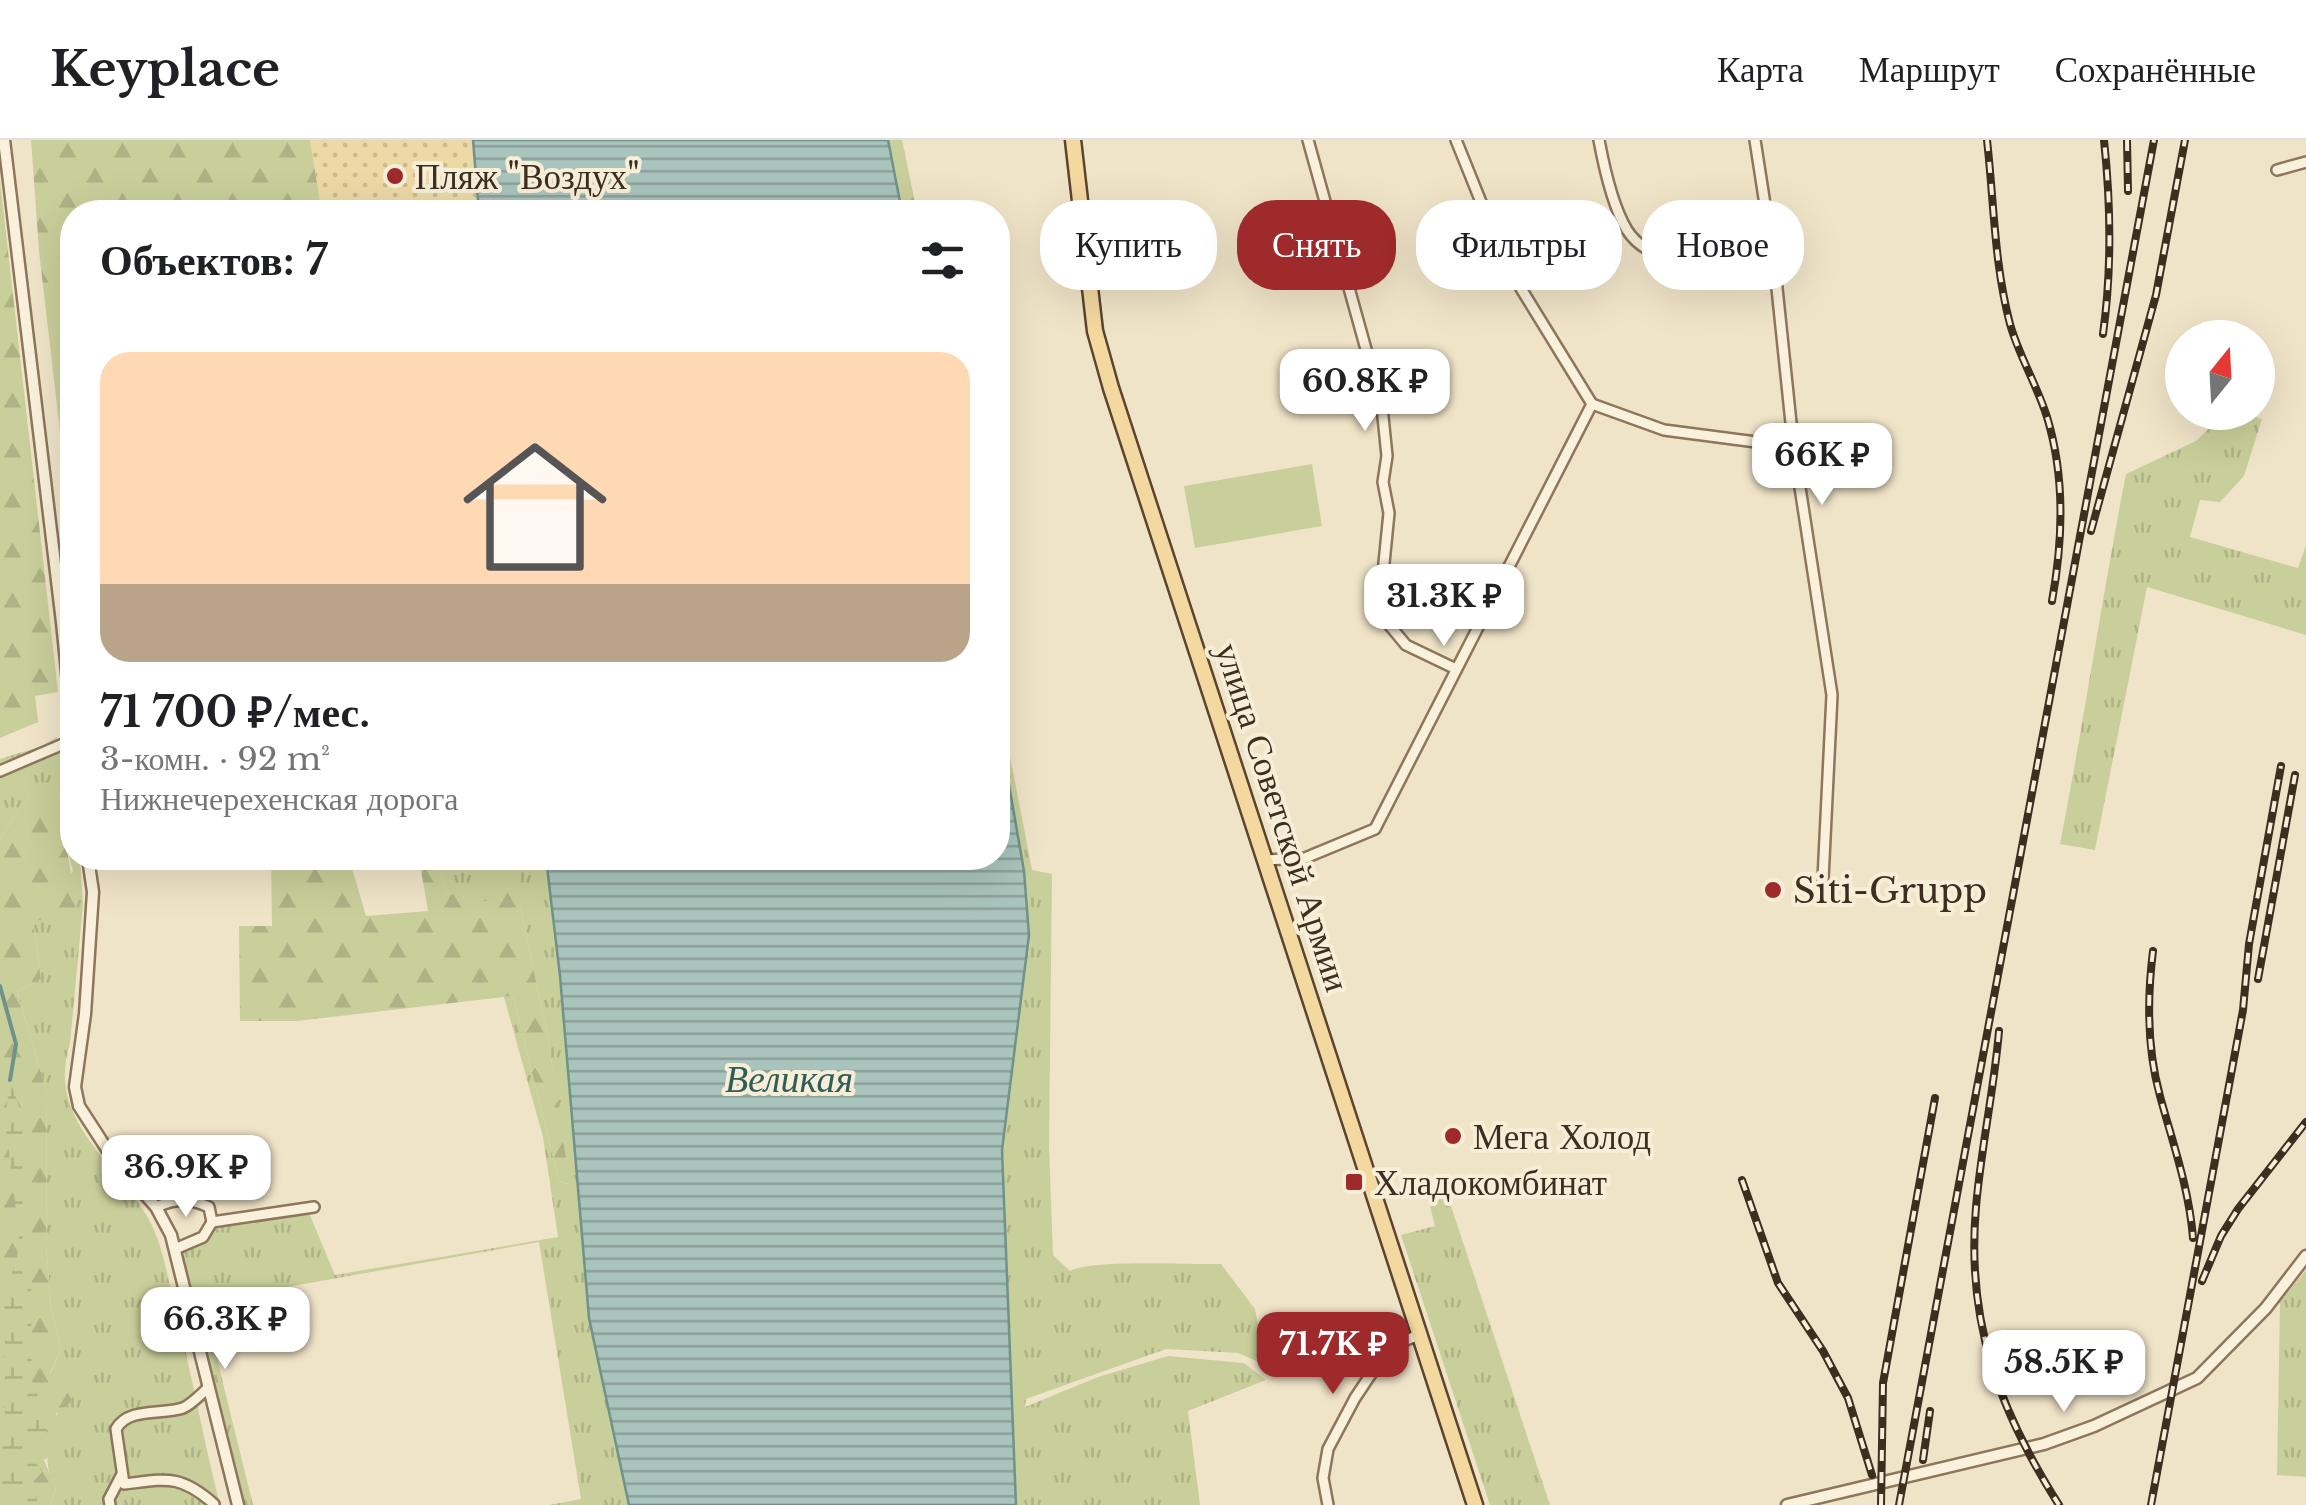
<!DOCTYPE html>
<html lang="ru">
<head>
<meta charset="utf-8">
<style>
	:root { --surface:#fff; --page:#f2f2f2; --text:#202124; --muted:#757577; --line:#e0e0e0; --accent:#9e2a2b }
	body { margin:0; font-family:"Libre Baskerville",serif; background:var(--page); color:var(--text); height:100vh; display:flex; flex-direction:column; font-size:38px; white-space:nowrap }
	* { box-sizing:border-box; margin:0 }
	p { font-size:32px; color:var(--muted) }
	.icon { flex:none; width:55px; height:55px; fill:none; stroke:currentColor; stroke-width:2; stroke-linecap:round; stroke-linejoin:round }
	.map { position:relative; flex:1; overflow:hidden }
	.panel { position:absolute; left:60px; top:60px; width:950px; height:670px; display:flex; flex-direction:column; background:var(--surface); border-radius:40px; box-shadow:0 10px 40px #0002 }
	.panel>* { flex:none }
	.guide { position:absolute; left:1040px; top:60px; width:950px; height:90px; display:flex; gap:20px }
	.needle { width:65px; rotate:18deg }
	.fabs { position:absolute; left:2165px; top:180px; display:grid; gap:20px }
	.fabs a { display:grid; place-items:center; width:110px; height:110px; border-radius:50%; background:var(--surface); box-shadow:0 10px 40px #0002; font-size:50px }
	.price { position:absolute; translate:-50% -85px; padding:0 22px; border-radius:20px; background:#fff; color:#222; font-size:32px; line-height:65px; filter:drop-shadow(0 2px 5px #0008) }
	.price::after { content:''; position:absolute; left:50%; top:60px; width:30px; height:22px; margin-left:-15px; background:inherit; clip-path:polygon(0 0,100% 0,50% 100%) }
	.price.active { background:var(--accent); color:#fff }
	ul { padding:0; list-style:none }
	li { display:grid; align-content:center; gap:20px; height:530px; padding:0 40px }
	li span { display:grid; place-items:center; height:310px; border-radius:30px; color:#555 }
	li>.icon { margin-inline-start:auto }
	span .icon { width:180px; height:180px; fill:#fffc; stroke-width:1 }
	li b { font-size:42px }
	h2 { display:flex; justify-content:space-between; align-items:center; height:120px; padding:0 40px; font-size:42px }
	.tag { padding:0 35px; border-radius:40px; background:var(--surface); box-shadow:0 10px 40px #0002; font-size:35px; line-height:90px }
	.tag.active { background:var(--accent); color:#fff }
	header { display:flex; align-items:center; gap:60px; box-sizing:border-box; height:140px; padding:0 50px; background:var(--surface); border-bottom:2px solid var(--line) }
	header strong { font-size:48px }
	nav { display:flex; gap:55px; margin-inline-start:auto; font-size:35px }
	.map>svg:first-child { display:block }
	.grass { fill:url(#grass-tufts) }
	.forest { fill:url(#forest-firs) }
	.wetland { fill:url(#wetland-marsh) }
	.sand { fill:url(#sand-dots) }
	.pitch { fill:#c9cf9b }
	.water { fill:url(#water-rules); stroke:#6f938a; stroke-width:2.5 }
	.lines { fill:none; stroke-linecap:round; stroke-linejoin:round }
	.stream { stroke:#6f938a; stroke-width:4 }
	.minor-casing { stroke:#8d765c; stroke-width:14 }
	.tertiary-casing { stroke:#8d765c; stroke-width:15 }
	.primary-casing { stroke:#5b4430; stroke-width:19 }
	.minor { stroke:#faf1dc; stroke-width:9 }
	.tertiary { stroke:#faf1dc; stroke-width:10 }
	.primary { stroke:#f3d9a0; stroke-width:14 }
	.rail-casing { stroke:#3d2e20; stroke-width:8 }
	.rail { stroke:#f7eed8; stroke-width:4; stroke-dasharray:11; stroke-linecap:butt }
	.poi-dot { fill:#9e2a2b; stroke:#f7eed8; stroke-width:4 }
	.labels { text-anchor:middle; dominant-baseline:central; stroke-width:8; stroke-linejoin:round; paint-order:stroke }
	.poi-label { font-size:35px; fill:#3d2e20; stroke:#f7eed8; text-anchor:start }
	.street-label { font-size:35px; fill:#3d2e20; stroke:#f7eed8 }
	.water-label { font-size:38px; font-style:italic; fill:#2f5d5a; stroke:#f7eed8 }
</style>
</head>
<body>
<header>
<strong>Keyplace</strong>
<nav><a>Карта</a><a>Маршрут</a><a>Сохранённые</a></nav>
</header>
<div class="map">
<svg width="2306" height="1365" viewBox="0 0 2306 1365">
	<defs>
		<pattern id="grass-tufts" width="24" height="20" patternUnits="userSpaceOnUse" patternTransform="scale(2.5)"><rect width="24" height="20" fill="#c9cf9b"/><path d="M3 7l-1-3M5 7V3M7 7l1-3M15 17l-1-3M17 17v-4M19 17l1-3" fill="none" stroke="#aeb285"/></pattern>
		<pattern id="forest-firs" width="22" height="20" patternUnits="userSpaceOnUse" patternTransform="scale(2.5)"><rect width="22" height="20" fill="#c9cf9b"/><path d="M5 1l3.5 6h-7zM16 11l3.5 6h-7z" fill="#aeb285"/></pattern>
		<pattern id="wetland-marsh" width="20" height="14" patternUnits="userSpaceOnUse" patternTransform="scale(2.5)"><rect width="20" height="14" fill="#c9cf9b"/><path d="M1 5h8M5 5V1M11 12h8M15 12V8" fill="none" stroke="#aeb285"/></pattern>
		<pattern id="sand-dots" width="8" height="8" patternUnits="userSpaceOnUse" patternTransform="scale(2.5)"><rect width="8" height="8" fill="#ecd9a5"/><path d="M2 2h.1M6 6h.1" fill="none" stroke="#cbbb8e" stroke-width="1.8" stroke-linecap="round"/></pattern>
		<pattern id="water-rules" width="6" height="5" patternUnits="userSpaceOnUse" patternTransform="scale(2.5)"><rect width="6" height="5" fill="#a9c4bc"/><path d="M0 2.5h6" fill="none" stroke="#8ba098"/></pattern>
	</defs>
	<rect width="100%" height="100%" fill="#f0e4c8"/>
	<g class="grass">
		<polygon points="888,0 902,0 917,72 902,72"/>
		<path d="M 2225,273 L 2242,273 L 2262,279 L 2244,336 L 2220,362 L 2200,360 L 2190,397 L 2298,428 L 2306,405 L 2306,495 L 2147,447 L 2095,710 L 2060,704 C 2084,581 2102,457 2126,334 L 2196,301 Z"/>
		<path d="M 998,554 L 1032,730 L 1052,734 L 1049,1007 L 1053,1115 L 1070,1131 C 1095,1119 1188,1125 1221,1124 L 1255,1169 L 1266,1225 L 1238,1213 L 1166,1209 L 1026,1259 L 1025,1267 L 1098,1237 L 1168,1216 L 1244,1223 L 1266,1240 L 1188,1271 L 1200,1365 L 1016,1365 L 1002,1010 L 1029,795 L 1014,669 L 998,582 Z"/>
		<path d="M 57,597 C 70,638 72,675 72,718 L 80,718 L 83,765 L 70,904 C 46,978 113,1020 147,1076 C 162,1101 167,1135 174,1163 C 191,1230 203,1298 220,1365 L 50,1365 L 56,1349 C 35,1311 56,1273 76,1239 L 50,1235 L 61,1209 L 51,1168 L 46,1104 L 47,953 L 17,852 L 41,839 L 33,781 L 73,731 L 61,687 L 57,649 L 47,641 L 24,662 L 0,699 L 0,619 L 42,606 Z"/>
		<polygon points="437,718 492,718 492,763 446,753"/>
		<polygon points="520,718 546,718 560,836 589,1178 629,1365 549,1365 581,1359 539,1102 203,1162 253,1365 243,1365 181,1114 217,1088 309,1073 335,1135 558,1097 543,997 504,857 513,856 559,1041 569,1045 548,898 520,765"/>
		<polygon points="1448,1057 1550,1365 1490,1365 1401,1095 1435,1086 1429,1062"/>
		<polygon points="2306,1130 2306,1337 2277,1335 2280,1162"/>
	</g>
	<g class="forest">
		<polygon points="31,0 310,0 322,72 72,72 72,315 60,291 39,111"/>
		<polygon points="0,40 58,552 35,556 38,582 0,598"/>
		<path d="M 47,640 L 57,649 C 62,692 73,731 76,774 L 33,781 L 41,839 L 17,852 L 47,953 L 46,1104 L 51,1168 L 61,1209 L 50,1234 L 76,1238 L 71,1262 L 56,1274 L 60,1309 L 44,1320 L 56,1349 L 50,1365 L 0,1365 L 0,699 L 24,662 Z"/>
		<polygon points="271,718 349,718 366,776 428,771 419,718 437,718 446,753 491,762 492,718 520,718 520,765 548,898 570,1045 559,1041 513,856 297,881 240,881 239,786 272,786"/>
	</g>
	<polygon class="wetland" points="10,940 28,993 24,1045 26,1116 31,1140 32,1241 48,1283 46,1304 30,1314 42,1332 34,1341 38,1365 4,1365 0,1360 0,1315 5,1297 5,1152 17,1119 19,1095 5,980"/>
	<polygon class="sand" points="310,0 473,0 479,72 322,72"/>
	<polygon class="pitch" points="1312,324 1322,386 1195,408 1184,346"/>
	<g class="water">
		<polygon points="473,0 888,0 902,72 479,72"/>
		<polygon points="998,582 1024,731 1029,795 1002,1010 1016,1365 629,1365 589,1178 560,836 546,718 998,718"/>
	</g>
	<g class="lines">
		<polyline class="stream" points="0,846 16,904 10,940"/>
		<g class="minor-casing">
			<g id="minor">
				<polyline points="1308,0 1382,267 1387,316 1383,342 1389,373 1382,443 1386,481 1406,505 1456,529"/>
				<polyline points="1456,0 1506,124 1592,264"/>
				<path d="M 1599,0 C 1604,27 1613,67 1627,90 C 1653,132 1731,127 1775,129"/>
				<polyline points="1755,0 1775,129 1793,302 1832,555 1823,739"/>
				<polyline points="2277,30 2306,22"/>
				<polyline points="1592,264 1664,290 1756,302 1793,302"/>
				<polyline points="0,631 68,602"/>
				<polyline points="1266,720 1305,718 1375,689 1592,264"/>
				<path d="M 156,1067 C 178,1058 188,1058 209,1067 L 212,1082 L 203,1097 L 175,1109"/>
				<polyline points="212,1082 314,1067"/>
				<path d="M 208,1248 C 200,1255 192,1264 183,1268 C 162,1275 128,1267 116,1289 L 124,1344 C 167,1339 180,1334 214,1364"/>
				<polyline points="110,1365 109,1359 121,1336"/>
				<polyline points="1328,1365 1323,1338 1328,1309 1355,1258 1389,1207 1421,1194"/>
			</g>
		</g>
		<g class="tertiary-casing">
			<g id="tertiary">
				<polyline points="4,0 62,482 72,582 68,602 72,621"/>
				<polyline points="88,718 93,752 85,874 75,947 79,966 112,1017 156,1067 171,1095 238,1365"/>
				<polyline points="1787,1365 2044,1304 2094,1286 2197,1238 2266,1168 2306,1116"/>
			</g>
		</g>
		<g class="primary-casing">
			<polyline id="primary" points="1073,0 1095,191 1111,248 1475,1365"/>
		</g>
		<use href="#minor" class="minor"/>
		<use href="#tertiary" class="tertiary"/>
		<use href="#primary" class="primary"/>
		<g class="rail-casing">
			<g id="rail">
				<path d="M 1987,0 C 1994,62 1994,123 2010,184 C 2019,216 2037,245 2047,277 C 2065,336 2063,401 2052,461"/>
				<polyline points="2127,0 2128,51"/>
				<path d="M 2103,194 C 2112,129 2111,66 2104,0"/>
				<polyline points="2091,391 2156,155 2185,0"/>
				<path d="M 2153,811 C 2147,859 2147,909 2160,956 C 2173,1004 2189,1048 2193,1098"/>
				<polyline points="2258,839 2295,635"/>
				<path d="M 1999,891 C 1994,950 1981,1008 1976,1067 C 1966,1182 1999,1270 2059,1365"/>
				<polyline points="1742,1040 1778,1143 1823,1211 1848,1258 1872,1335"/>
				<polyline points="2202,1141 2221,1096 2238,1069 2306,982"/>
				<polyline points="1923,1320 1930,1271"/>
				<polyline points="1881,1365 1883,1243 1935,958"/>
				<polyline points="1899,1365 2154,0"/>
				<polyline points="2151,1365 2243,870 2249,804 2281,626"/>
			</g>
		</g>
		<use href="#rail" class="rail"/>
	</g>
	<g class="poi-dot">
		<circle cx="395" cy="36" r="10"/>
		<circle cx="1773" cy="750" r="10"/>
		<circle cx="1453" cy="996" r="10"/>
		<rect x="1344" y="1032" width="20" height="20" rx="5"/>
	</g>
	<g class="labels">
		<g class="poi-label">
			<text x="415" y="36">Пляж "Воздух"</text>
			<text x="1793" y="750">Siti-Grupp</text>
			<text x="1473" y="996">Мега Холод</text>
			<text x="1374" y="1042">Хладокомбинат</text>
		</g>
		<g class="street-label">
			<text transform="translate(1283 677) rotate(72)">улица Советской Армии</text>
		</g>
		<g class="water-label">
			<text x="789" y="938">Великая</text>
		</g>
	</g>
</svg>
<div class="fabs">
<a><svg class="needle" viewBox="-14 -14 28 28"><path d="M0-13l5 13h-10z" fill="#e53935"/><path d="M0 13l5-13h-10z" fill="#757577"/></svg></a>
</div>
<b class="price" style="left:1365px;top:294px">60.8K ₽</b>
<b class="price" style="left:1822px;top:368px">66K ₽</b>
<b class="price" style="left:1444px;top:509px">31.3K ₽</b>
<b class="price" style="left:186px;top:1080px">36.9K ₽</b>
<b class="price" style="left:225px;top:1232px">66.3K ₽</b>
<b class="price active" style="left:1333px;top:1257px">71.7K ₽</b>
<b class="price" style="left:2064px;top:1275px">58.5K ₽</b>
<div class="guide">
<a class="tag">Купить</a>
<a class="tag active">Снять</a>
<a class="tag">Фильтры</a>
<a class="tag">Новое</a>
</div>
<section class="panel">
<h2>Объектов: 7<svg class="icon" aria-label="filters" viewBox="0 0 24 24"><path d="M4 7h16M4 17h16"/><circle cx="9" cy="7" r="2"/><circle cx="15" cy="17" r="2"/></svg></h2>
<ul>
<li><span style="background:linear-gradient(#ffd9b3 75%,#b9a48a 0)"><svg class="icon" aria-label="home" viewBox="0 0 24 24"><path d="M3 11l9-7 9 7M6 9v11h12V9"/></svg></span><div><b>71 700 ₽/мес.</b><p>3-комн. · 92 m²</p><p>Нижнечерехенская дорога</p></div></li>
</ul>
</section>
</div>
</body>
</html>
